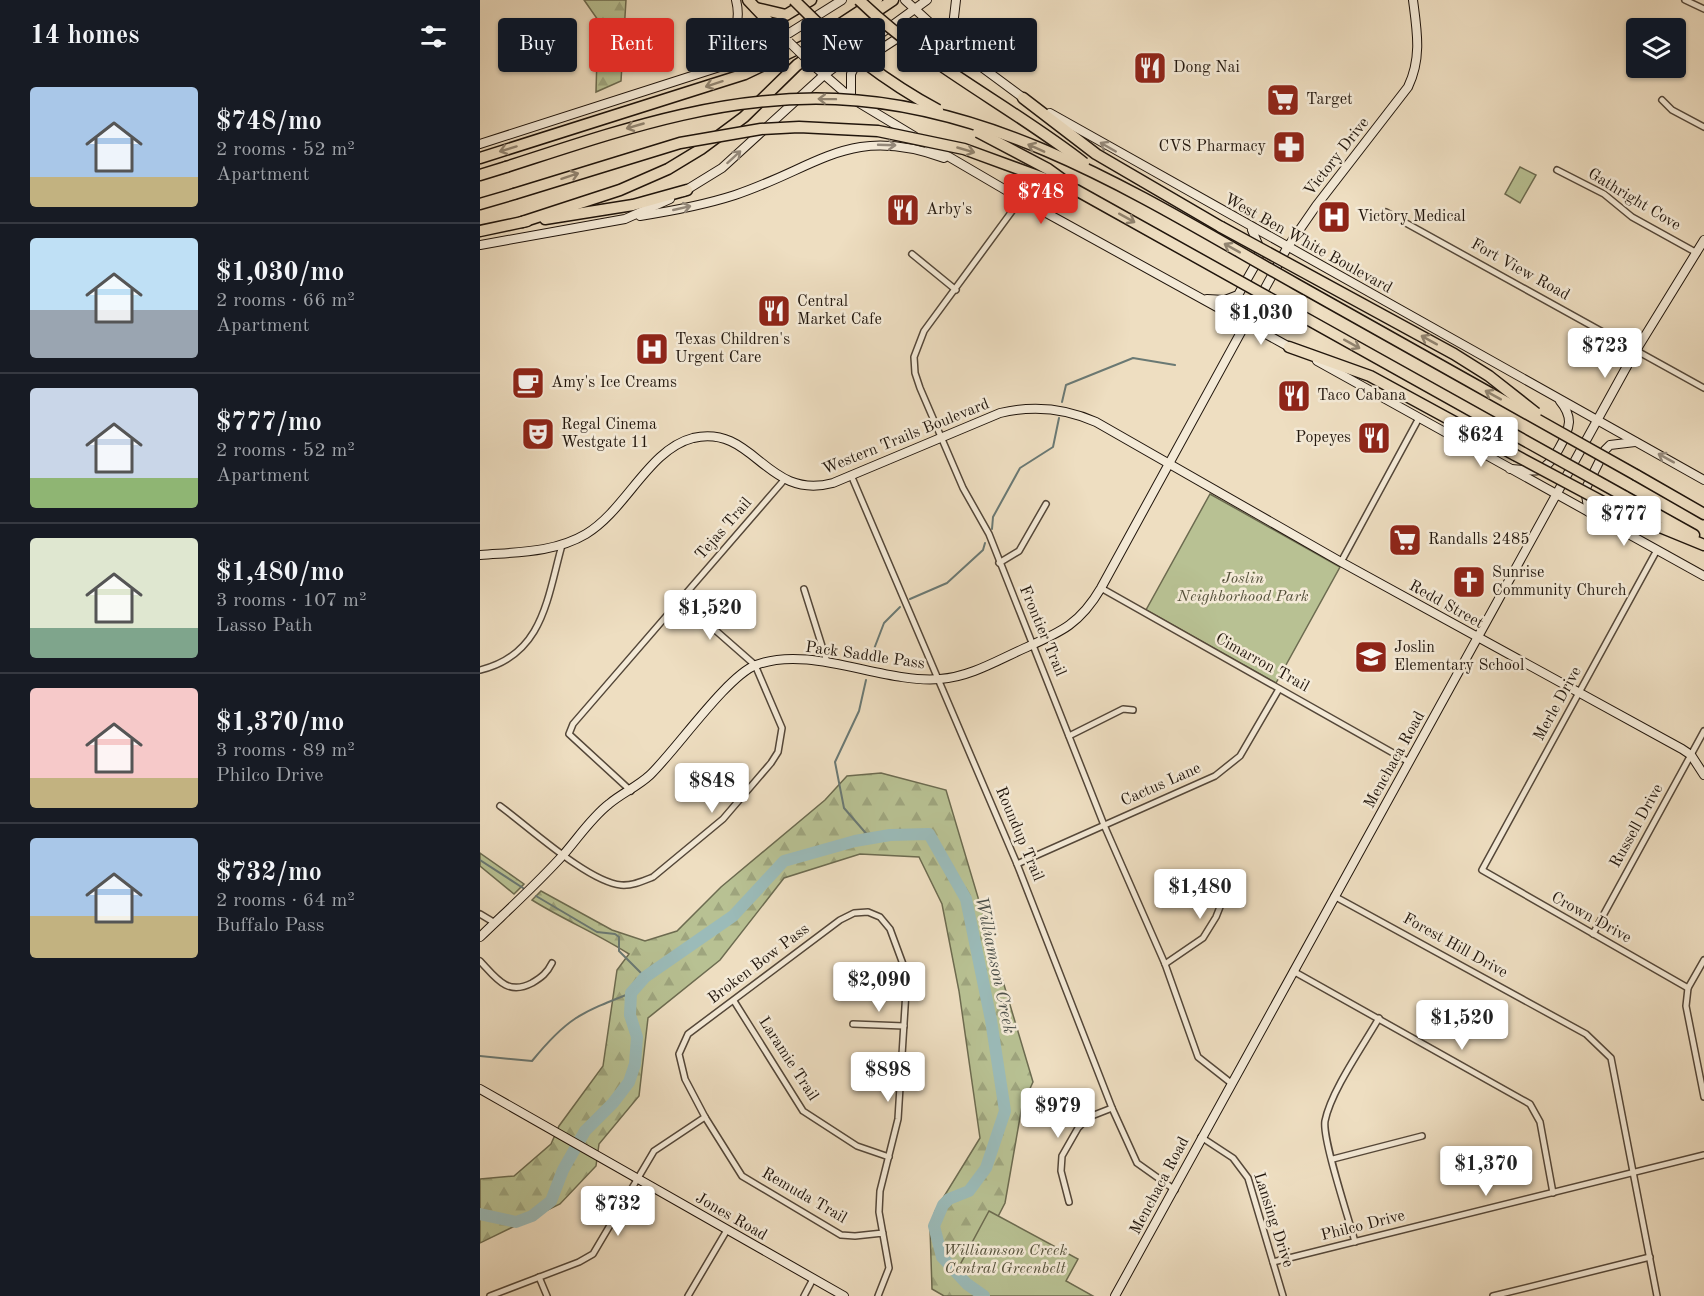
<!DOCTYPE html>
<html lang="en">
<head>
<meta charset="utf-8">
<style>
	:root { --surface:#171b24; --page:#20242c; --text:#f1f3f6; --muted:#9ea1a6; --line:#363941; --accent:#d93025 }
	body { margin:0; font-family:"Old Standard TT",serif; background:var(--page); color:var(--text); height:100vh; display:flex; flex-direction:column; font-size:22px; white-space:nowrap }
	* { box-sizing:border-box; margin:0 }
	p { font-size:20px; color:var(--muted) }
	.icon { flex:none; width:33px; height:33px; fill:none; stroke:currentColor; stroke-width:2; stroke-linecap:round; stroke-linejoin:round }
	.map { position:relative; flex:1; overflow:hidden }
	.sheet { display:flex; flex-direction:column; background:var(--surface); width:480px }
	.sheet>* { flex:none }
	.top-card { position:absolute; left:18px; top:18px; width:570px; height:54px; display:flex; gap:12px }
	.controls { position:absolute; left:1146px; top:18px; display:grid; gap:12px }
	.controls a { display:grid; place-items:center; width:60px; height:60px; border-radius:6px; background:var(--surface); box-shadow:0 2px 4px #0004; font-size:30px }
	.price { position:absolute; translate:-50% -51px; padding:0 14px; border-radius:6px; background:#fff; color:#222; font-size:20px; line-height:39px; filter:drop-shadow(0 2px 3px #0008) }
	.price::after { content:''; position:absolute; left:50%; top:36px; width:18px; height:14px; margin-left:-9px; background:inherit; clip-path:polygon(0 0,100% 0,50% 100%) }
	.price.active { background:var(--accent); color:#fff }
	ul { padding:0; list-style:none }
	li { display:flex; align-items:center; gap:18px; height:150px; padding:0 30px }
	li+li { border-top:2px solid var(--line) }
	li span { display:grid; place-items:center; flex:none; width:168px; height:120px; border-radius:6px; color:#555 }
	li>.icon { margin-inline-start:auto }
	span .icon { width:72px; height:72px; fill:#fffc; stroke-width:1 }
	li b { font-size:26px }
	h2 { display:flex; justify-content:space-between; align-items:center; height:72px; padding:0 30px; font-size:26px }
	.chip { padding:0 21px; border-radius:6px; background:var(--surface); box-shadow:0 2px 4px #0004; font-size:21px; line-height:54px }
	.chip.active { background:var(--accent); color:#fff }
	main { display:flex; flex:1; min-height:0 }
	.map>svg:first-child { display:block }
	.forest { fill:url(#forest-firs); stroke:#6c6b50; stroke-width:1.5 }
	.park { fill:#b8c193; stroke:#6c6b50; stroke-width:1.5 }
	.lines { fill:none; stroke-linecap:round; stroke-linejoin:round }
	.stream { stroke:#6a7974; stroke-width:2 }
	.river { stroke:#9bbbb9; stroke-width:12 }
	.street-casing { stroke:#544739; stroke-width:8 }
	.secondary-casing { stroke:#20150c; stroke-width:10 }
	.highway-casing { stroke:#20150c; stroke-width:13 }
	.street { stroke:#f4ead7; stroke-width:5 }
	.secondary { stroke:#f4ead7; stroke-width:8 }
	.highway { stroke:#eedec1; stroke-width:10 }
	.secondary-bridge-casing { stroke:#20150c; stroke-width:10; stroke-linecap:butt }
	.highway-bridge-casing { stroke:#20150c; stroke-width:13; stroke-linecap:butt }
	.secondary-bridge { stroke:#f4ead7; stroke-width:8 }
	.highway-bridge { stroke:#eedec1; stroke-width:10 }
	.oneway { stroke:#918470 }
	.oneway2 { stroke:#958a7c }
	.labels { text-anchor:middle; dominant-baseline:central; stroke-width:5; stroke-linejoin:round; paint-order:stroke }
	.poi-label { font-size:16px; fill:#20150c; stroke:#f4ead7; text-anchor:start }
	.street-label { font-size:16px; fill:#20150c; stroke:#f4ead7 }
	.park-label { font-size:16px; font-style:italic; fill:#55513b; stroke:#f4ead7 }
	.water-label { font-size:18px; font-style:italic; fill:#4b4f49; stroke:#f4ead7 }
</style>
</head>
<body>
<main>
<section class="sheet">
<h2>14 homes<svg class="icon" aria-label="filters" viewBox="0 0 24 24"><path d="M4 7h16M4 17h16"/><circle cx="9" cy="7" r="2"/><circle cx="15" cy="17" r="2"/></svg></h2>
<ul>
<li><span style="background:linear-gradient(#a9c7e8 75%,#c2b280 0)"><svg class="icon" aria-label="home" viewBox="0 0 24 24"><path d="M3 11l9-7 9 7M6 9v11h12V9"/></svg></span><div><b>$748/mo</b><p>2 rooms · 52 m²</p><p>Apartment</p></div></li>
<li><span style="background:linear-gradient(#bfe0f5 60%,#9aa5b1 0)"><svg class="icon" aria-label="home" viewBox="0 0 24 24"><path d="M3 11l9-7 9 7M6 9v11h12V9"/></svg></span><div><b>$1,030/mo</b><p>2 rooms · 66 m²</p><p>Apartment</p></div></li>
<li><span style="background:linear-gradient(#c9d6e8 75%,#8fb573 0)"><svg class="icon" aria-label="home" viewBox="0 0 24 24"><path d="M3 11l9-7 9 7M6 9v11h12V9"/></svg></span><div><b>$777/mo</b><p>2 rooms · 52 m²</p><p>Apartment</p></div></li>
<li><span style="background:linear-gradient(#dfe7d0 75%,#7fa58c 0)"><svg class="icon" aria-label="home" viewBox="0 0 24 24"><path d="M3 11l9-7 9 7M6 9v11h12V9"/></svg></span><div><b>$1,480/mo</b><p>3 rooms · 107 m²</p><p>Lasso Path</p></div></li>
<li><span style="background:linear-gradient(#f6c9c9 75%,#c2b280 0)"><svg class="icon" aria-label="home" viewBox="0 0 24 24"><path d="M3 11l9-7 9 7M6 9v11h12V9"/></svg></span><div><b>$1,370/mo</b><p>3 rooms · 89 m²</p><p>Philco Drive</p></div></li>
<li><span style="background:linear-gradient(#a9c7e8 65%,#c2b280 0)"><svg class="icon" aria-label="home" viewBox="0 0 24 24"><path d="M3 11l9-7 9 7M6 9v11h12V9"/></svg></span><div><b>$732/mo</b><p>2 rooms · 64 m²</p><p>Buffalo Pass</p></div></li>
</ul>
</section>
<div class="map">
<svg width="1224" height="1296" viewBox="0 0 1224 1296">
	<defs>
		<pattern id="forest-firs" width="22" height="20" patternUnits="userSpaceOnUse" patternTransform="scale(1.5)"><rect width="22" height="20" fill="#b8c193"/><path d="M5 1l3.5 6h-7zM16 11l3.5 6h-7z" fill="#9ea57e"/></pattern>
	</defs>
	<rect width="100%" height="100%" fill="#eedec1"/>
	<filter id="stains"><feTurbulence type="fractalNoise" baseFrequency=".00333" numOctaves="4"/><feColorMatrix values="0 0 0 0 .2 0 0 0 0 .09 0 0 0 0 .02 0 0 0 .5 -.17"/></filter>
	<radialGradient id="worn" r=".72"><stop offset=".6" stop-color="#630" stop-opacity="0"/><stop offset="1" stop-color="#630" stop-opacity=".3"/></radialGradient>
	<g class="forest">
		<polygon points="104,0 146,0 141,81 116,92 118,20"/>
		<path d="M 401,773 L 466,790 L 553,1082 L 542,1106 L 525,1203 L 510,1232 L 609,1296 L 464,1296 L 452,1289 L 450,1228 L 455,1211 L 500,1138 L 479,991 L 462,904 L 439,857 L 380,854 L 304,878 L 240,960 L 168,1018 L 159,1096 L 119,1144 L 116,1166 L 80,1204 L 0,1243 L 0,1179 L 34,1176 L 71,1144 L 79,1126 L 123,1066 L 137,970 L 149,954 C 118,934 84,920 52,900 L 61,891 L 132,930 L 165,941 L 197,931 L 241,887 L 345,800 L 367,776 Z"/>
		<polygon points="0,853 44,884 34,894 0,866"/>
	</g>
	<g class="park">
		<polygon points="1040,167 1056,175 1040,203 1025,194"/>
		<polygon points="730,494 860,567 796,683 666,610"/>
		<polygon points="509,1211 598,1259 586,1281 613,1296 498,1296 484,1285 475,1274"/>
	</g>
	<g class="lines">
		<g class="stream">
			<polyline points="582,402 586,385 653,358 695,365"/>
			<polyline points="512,529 513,517 540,468 573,447 579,418"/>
			<polyline points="430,599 467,583 503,550 505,543"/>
			<polyline points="389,662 404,623 420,607"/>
			<polyline points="386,680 379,711 355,762 364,808 390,838"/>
			<polyline points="0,860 43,888"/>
			<polyline points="56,896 117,932 135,934 139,937 139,951 165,977"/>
			<path d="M 0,1056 L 52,1061 C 87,1018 100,1013 151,993"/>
		</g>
		<polyline class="river" points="0,1214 36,1222 52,1216 71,1201 83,1170 105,1131 133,1103 149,1082 155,1064 157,1037 150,1015 151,993 165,977 253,916 304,861 375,841 410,835 449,834 486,899 511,1020 525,1111 506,1168 489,1191 469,1199 463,1205 454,1226 462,1257 487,1284 504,1296"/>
		<g class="street-casing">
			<g id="street">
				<polyline points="1205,0 1224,9"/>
				<polyline points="1182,100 1192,110 1224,127"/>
				<polyline points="1077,170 1124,194 1152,217 1217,253"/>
				<polyline points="541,199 444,331 434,357 435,373 440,388 483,488 509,534 624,825 685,964 718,1057 751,1083"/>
				<polyline points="906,212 1224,388"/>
				<polyline points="432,254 476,290"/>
				<polyline points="371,475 537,864 632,1108 657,1163 695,1190"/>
				<polyline points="1177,550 1002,870 1208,988"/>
				<polyline points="861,562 939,418"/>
				<polyline points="519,563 539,551 566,504"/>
				<polyline points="621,588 929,762"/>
				<polyline points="324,589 347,662"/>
				<path d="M 0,670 C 63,655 67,599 82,545"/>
				<polyline points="589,736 643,709 653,710"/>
				<polyline points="151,791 89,734 93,724 304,480"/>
				<path d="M 20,806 C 49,827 108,882 141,885 C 152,886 163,881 173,877 L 243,819 L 291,763 L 298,752 L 302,728 L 275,665 L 201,600"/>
				<polyline points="537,864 735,776 760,756 799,689"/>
				<polyline points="854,896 1106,1034 1131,1058 1177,1296"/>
				<polyline points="0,914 15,923"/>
				<polyline points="1113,934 1224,731"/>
				<polyline points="1224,960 1208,988 1206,1006 1224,1097"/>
				<path d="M 0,961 C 16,978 27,996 52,983 C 62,977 67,973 72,963"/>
				<polyline points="685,964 723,938 736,917 753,874"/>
				<polyline points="813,971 1050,1104 1060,1122 1073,1193"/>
				<polyline points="254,1001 323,1111 377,1146 409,1157"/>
				<polyline points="373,1024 424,1026"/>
				<polyline points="721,1137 753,1158 768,1178 803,1296"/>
				<polyline points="853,1159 942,1136"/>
				<polyline points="589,1202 581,1171 582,1156 598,1128 609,1117 632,1108"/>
				<path d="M 875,1242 C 869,1219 842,1139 845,1121 C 851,1091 883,1046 899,1018"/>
				<polyline points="793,1262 1224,1155"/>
				<polyline points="59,1277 67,1296"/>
				<polyline points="10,1296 99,1262 113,1254 174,1151 225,1117"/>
				<polyline points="208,1296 247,1230"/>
				<polyline points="324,1296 333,1279"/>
				<polyline points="398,1296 409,1268 399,1212 400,1191 418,1119 427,975 410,929 400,917 388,912 374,913 360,920 208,1034 199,1054 205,1079 225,1117 262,1176 361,1235 375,1236 403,1233"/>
				<polyline points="1013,1296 1170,1257"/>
			</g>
		</g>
		<g class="secondary-casing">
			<g id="secondary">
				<polyline points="425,0 484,54 546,100"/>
				<polyline points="476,0 473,26 483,50"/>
				<polyline points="334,66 371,98 434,136"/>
				<path d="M 224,71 C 245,51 264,31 256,0"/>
				<polyline points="371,98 371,74 375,66 430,30 439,29 462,37"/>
				<polyline points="570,113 1224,480"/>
				<polyline points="0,144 249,64 303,37 362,0"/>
				<polyline points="447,144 541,199 813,349"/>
				<polyline points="203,192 242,168 344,75 447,0"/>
				<path d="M 160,216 C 192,211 224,205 255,195 C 339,167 370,124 464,158"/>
				<polyline points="0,245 145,219 190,199"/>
				<polyline points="727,299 745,300 758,295 778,260 780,249 772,230"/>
				<polyline points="837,361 1224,576"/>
				<path d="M 1030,469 C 1039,469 1050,472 1059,470 C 1072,466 1088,435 1089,422 C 1089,414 1085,407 1080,401"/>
				<polyline points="1109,512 1105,490 1125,450 1130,445 1155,442"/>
				<path d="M 0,555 C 36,552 74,553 106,534 C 146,510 169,449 213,438 C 275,424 285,501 353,483 L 520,413 C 553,405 585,408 616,422 L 861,562 L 1202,749 L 1211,755 L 1224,775"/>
				<path d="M 0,937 C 28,910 57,884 84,854 C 98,838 112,817 129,804 C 142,793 157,787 170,775 C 196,750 247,676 276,665 C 330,644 404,684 460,679 C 490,677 518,660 545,648 C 581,632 600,624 621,588 L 807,248 L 836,206 L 928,87 C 942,58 937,31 933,0"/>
				<polyline points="0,1089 364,1296"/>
				<polyline points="635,1296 1152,357 1224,240"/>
			</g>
		</g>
		<g class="highway-casing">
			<g id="highway">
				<polyline points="268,0 303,37"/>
				<polyline points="276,8 306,15 331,0"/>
				<polyline points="543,98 616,154 741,227"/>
				<polyline points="0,158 265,74 336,40 397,0"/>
				<polyline points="0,175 26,167"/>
				<polyline points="0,204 34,194"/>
				<polyline points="65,219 153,205 207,190"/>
				<polyline points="42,222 140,190 188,169 221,149 264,117 317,65 413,0"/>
				<polyline points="0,231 47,221"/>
				<polyline points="809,347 890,376 1035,455"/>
				<polyline points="1156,475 1224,514"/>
				<polyline points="1144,496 1214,535"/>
				<polyline points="1136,509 1224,545"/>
			</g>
		</g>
		<use href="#street" class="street"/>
		<use href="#secondary" class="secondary"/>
		<use href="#highway" class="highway"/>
		<g class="secondary-bridge-casing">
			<polyline id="secondary-bridge" points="309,42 334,66"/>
		</g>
		<g class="highway-bridge-casing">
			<g id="highway-bridge">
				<path d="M 314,0 C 356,43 404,81 458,110"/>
				<path d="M 379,0 C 446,65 531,106 604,163"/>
				<polyline points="498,132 568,169 586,182"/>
				<path d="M 26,167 C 135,132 240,94 356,99 C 526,106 673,204 816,284 C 929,348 1043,411 1156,475"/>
				<polyline points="34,194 200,143 281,129 319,127 398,131 484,149 596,190 1144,496"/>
				<polyline points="741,227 974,354 1009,376 1056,413"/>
				<polyline points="1035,455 1136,509"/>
			</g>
		</g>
		<use href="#secondary-bridge" class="secondary-bridge"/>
		<use href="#highway-bridge" class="highway-bridge"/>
	</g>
	<defs><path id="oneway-shaft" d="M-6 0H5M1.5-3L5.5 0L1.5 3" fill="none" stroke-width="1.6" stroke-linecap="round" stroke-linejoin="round" transform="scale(1.5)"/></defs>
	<g class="oneway">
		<use href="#oneway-shaft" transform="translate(234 84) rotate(162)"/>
		<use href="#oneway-shaft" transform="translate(347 99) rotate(-179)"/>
		<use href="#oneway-shaft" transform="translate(155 126) rotate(164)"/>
		<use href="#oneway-shaft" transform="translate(556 148) rotate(-156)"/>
		<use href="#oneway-shaft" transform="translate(28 149) rotate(163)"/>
		<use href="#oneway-shaft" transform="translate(486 150) rotate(16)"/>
		<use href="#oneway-shaft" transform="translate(90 176) rotate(-18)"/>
		<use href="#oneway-shaft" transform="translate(647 218) rotate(29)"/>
		<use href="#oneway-shaft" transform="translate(752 248) rotate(-151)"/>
		<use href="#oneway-shaft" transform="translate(949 340) rotate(-151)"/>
		<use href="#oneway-shaft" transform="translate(872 344) rotate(29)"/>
		<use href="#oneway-shaft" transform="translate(1013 395) rotate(-151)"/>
	</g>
	<g class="oneway2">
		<use href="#oneway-shaft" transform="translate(407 145) rotate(2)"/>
		<use href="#oneway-shaft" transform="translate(628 147) rotate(-150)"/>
		<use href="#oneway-shaft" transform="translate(254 157) rotate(-42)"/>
		<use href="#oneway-shaft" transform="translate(202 208) rotate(-13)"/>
		<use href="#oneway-shaft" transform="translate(1186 458) rotate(-151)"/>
	</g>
	<defs>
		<g id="restaurant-square" transform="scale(1.725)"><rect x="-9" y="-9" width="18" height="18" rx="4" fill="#8f2418" stroke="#f4ead7"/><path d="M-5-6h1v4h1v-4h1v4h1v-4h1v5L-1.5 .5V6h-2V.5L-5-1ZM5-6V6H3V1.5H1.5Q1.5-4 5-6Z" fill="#fff"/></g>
		<g id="supermarket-square" transform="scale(1.725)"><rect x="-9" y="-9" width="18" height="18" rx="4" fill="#8f2418" stroke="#f4ead7"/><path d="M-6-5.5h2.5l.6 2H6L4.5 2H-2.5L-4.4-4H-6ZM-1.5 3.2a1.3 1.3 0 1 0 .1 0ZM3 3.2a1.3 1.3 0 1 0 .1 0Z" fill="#fff"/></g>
		<g id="pharmacy-square" transform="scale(1.725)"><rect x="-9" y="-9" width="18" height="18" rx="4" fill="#8f2418" stroke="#f4ead7"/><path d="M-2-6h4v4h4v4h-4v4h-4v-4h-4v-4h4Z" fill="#fff"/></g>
		<g id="hospital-square" transform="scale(1.725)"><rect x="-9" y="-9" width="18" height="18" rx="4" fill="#8f2418" stroke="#f4ead7"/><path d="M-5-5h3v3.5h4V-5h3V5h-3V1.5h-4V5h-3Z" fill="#fff"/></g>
		<g id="cafe-square" transform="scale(1.725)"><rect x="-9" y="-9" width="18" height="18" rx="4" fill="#8f2418" stroke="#f4ead7"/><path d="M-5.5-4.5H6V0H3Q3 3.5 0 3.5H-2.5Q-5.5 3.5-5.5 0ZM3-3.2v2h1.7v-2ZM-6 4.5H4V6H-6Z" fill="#fff"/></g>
		<g id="theatre-square" transform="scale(1.725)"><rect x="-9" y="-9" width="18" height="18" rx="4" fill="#8f2418" stroke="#f4ead7"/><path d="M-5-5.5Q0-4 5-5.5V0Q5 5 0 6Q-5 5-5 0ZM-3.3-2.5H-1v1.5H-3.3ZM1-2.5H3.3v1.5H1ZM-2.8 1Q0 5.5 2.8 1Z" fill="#fff"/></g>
		<g id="church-square" transform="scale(1.725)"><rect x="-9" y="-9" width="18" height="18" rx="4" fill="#8f2418" stroke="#f4ead7"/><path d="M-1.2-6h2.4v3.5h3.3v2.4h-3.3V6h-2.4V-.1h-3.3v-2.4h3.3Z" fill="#fff"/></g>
		<g id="school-square" transform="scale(1.725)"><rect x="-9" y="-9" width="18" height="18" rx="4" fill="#8f2418" stroke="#f4ead7"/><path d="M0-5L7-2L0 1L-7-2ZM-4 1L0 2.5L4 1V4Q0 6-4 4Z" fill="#fff"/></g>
	</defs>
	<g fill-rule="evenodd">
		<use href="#restaurant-square" x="670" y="68"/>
		<use href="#supermarket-square" x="803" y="100"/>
		<use href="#pharmacy-square" x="809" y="147"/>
		<use href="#restaurant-square" x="423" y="210"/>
		<use href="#hospital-square" x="854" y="217"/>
		<use href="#restaurant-square" x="294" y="311"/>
		<use href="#hospital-square" x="172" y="349"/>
		<use href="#cafe-square" x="48" y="383"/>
		<use href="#restaurant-square" x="814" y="396"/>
		<use href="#theatre-square" x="58" y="434"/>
		<use href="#restaurant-square" x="894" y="438"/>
		<use href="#supermarket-square" x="925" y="540"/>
		<use href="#church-square" x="989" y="582"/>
		<use href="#school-square" x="891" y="657"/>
	</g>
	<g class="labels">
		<g class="poi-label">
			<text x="693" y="68">Dong Nai</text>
			<text x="826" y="100">Target</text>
			<text x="786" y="147" text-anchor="end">CVS Pharmacy</text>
			<text x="446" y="210">Arby's</text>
			<text x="877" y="217">Victory Medical</text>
			<text x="317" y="302">Central<tspan x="317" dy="18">Market Cafe</tspan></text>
			<text x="195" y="340">Texas Children's<tspan x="195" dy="18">Urgent Care</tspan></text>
			<text x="71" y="383">Amy's Ice Creams</text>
			<text x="837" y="396">Taco Cabana</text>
			<text x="81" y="425">Regal Cinema<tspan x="81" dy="18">Westgate 11</tspan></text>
			<text x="871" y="438" text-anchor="end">Popeyes</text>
			<text x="948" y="540">Randalls 2485</text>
			<text x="1012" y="573">Sunrise<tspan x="1012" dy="18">Community Church</tspan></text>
			<text x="914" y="648">Joslin<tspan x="914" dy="18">Elementary School</tspan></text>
		</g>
		<g class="street-label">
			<text transform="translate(857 157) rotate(-52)">Victory Drive</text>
			<text transform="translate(1154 200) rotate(31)">Gathright Cove</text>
			<text transform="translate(828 244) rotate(29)">West Ben White Boulevard</text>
			<text transform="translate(1040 270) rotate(29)">Fort View Road</text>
			<text transform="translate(426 437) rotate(-22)">Western Trails Boulevard</text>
			<text transform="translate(244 529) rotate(-49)">Tejas Trail</text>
			<text transform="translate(966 605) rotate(29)">Redd Street</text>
			<text transform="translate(562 631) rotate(67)">Frontier Trail</text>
			<text transform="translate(385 656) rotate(8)">Pack Saddle Pass</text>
			<text transform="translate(782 663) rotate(29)">Cimarron Trail</text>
			<text transform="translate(1078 704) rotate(-61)">Merle Drive</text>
			<text transform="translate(915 760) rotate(-61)">Menchaca Road</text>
			<text transform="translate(681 785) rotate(-24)">Cactus Lane</text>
			<text transform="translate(1157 826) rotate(-61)">Russell Drive</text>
			<text transform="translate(539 834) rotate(67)">Roundup Trail</text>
			<text transform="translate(1111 918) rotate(29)">Crown Drive</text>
			<text transform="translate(975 946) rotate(29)">Forest Hill Drive</text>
			<text transform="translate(279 964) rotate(-37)">Broken Bow Pass</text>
			<text transform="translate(308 1059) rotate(57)">Laramie Trail</text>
			<text transform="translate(680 1186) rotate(-62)">Menchaca Road</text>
			<text transform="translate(324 1196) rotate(30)">Remuda Trail</text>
			<text transform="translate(251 1217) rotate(30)">Jones Road</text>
			<text transform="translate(793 1220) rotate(72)">Lansing Drive</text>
			<text transform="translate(883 1226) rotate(-14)">Philco Drive</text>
		</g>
		<g class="park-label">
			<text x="763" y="579">Joslin<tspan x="763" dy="18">Neighborhood Park</tspan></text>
			<text x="525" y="1251">Williamson Creek<tspan x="525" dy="18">Central Greenbelt</tspan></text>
		</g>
		<g class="water-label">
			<text transform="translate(515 965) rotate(78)">Williamson Creek</text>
		</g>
	</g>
	<rect width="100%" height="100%" filter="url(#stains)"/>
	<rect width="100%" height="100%" fill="url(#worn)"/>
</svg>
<div class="controls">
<a><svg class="icon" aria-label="layers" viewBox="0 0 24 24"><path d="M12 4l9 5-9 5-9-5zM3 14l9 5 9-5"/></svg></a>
</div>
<b class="price active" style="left:561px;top:225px">$748</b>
<b class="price" style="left:781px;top:346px">$1,030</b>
<b class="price" style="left:1125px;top:379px">$723</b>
<b class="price" style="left:1001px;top:468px">$624</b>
<b class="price" style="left:1144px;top:547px">$777</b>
<b class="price" style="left:230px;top:641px">$1,520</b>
<b class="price" style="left:232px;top:814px">$848</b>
<b class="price" style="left:720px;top:920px">$1,480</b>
<b class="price" style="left:399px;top:1013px">$2,090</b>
<b class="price" style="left:982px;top:1051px">$1,520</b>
<b class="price" style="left:408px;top:1103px">$898</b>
<b class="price" style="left:578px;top:1139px">$979</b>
<b class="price" style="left:1006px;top:1197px">$1,370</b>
<b class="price" style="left:138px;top:1237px">$732</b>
<div class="top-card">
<a class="chip">Buy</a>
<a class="chip active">Rent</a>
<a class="chip">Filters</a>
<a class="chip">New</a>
<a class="chip">Apartment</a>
</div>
</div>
</main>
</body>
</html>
